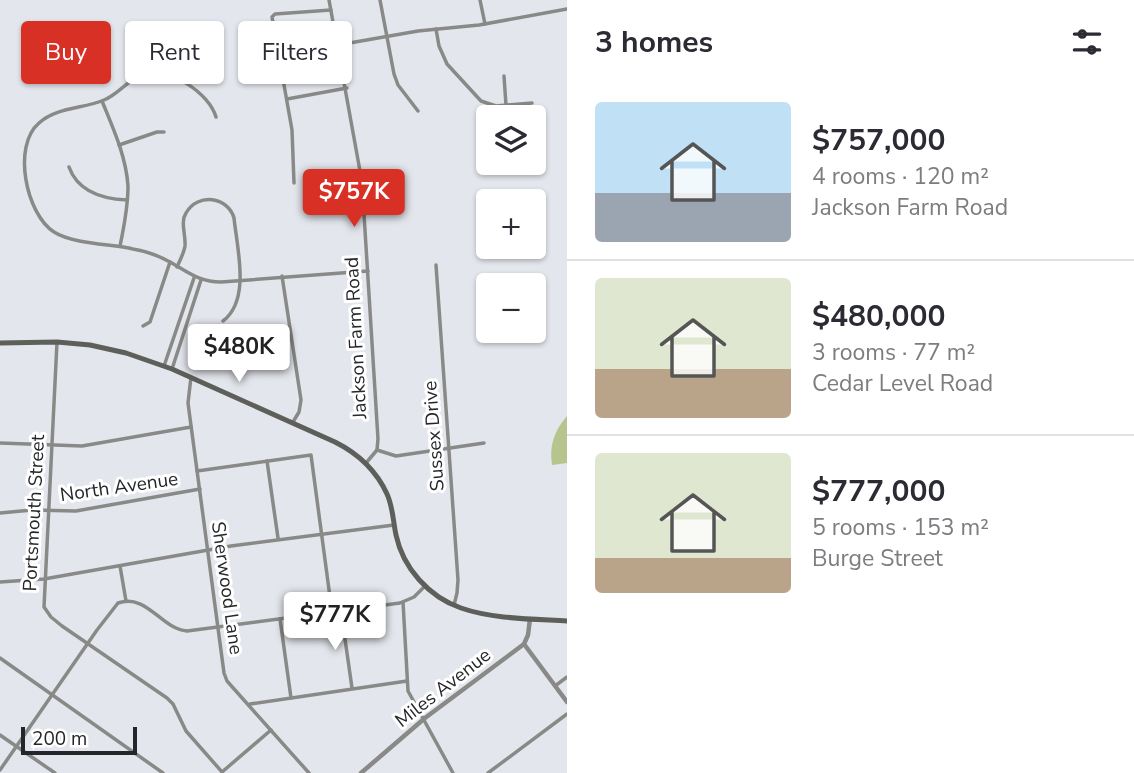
<!DOCTYPE html>
<html lang="en">
<head>
<meta charset="utf-8">
<style>
	:root { --surface:#fff; --page:#f2f2f3; --text:#2b2b33; --muted:#7c7c81; --line:#e1e1e2; --accent:#d93025 }
	body { margin:0; font-family:"Nunito Sans",sans-serif; background:var(--page); color:var(--text); height:100vh; display:flex; flex-direction:column; font-size:26px; white-space:nowrap }
	* { box-sizing:border-box; margin:0 }
	p { font-size:23px; color:var(--muted) }
	.icon { flex:none; width:38px; height:38px; fill:none; stroke:currentColor; stroke-width:2; stroke-linecap:round; stroke-linejoin:round }
	.map { position:relative; flex:1; overflow:hidden }
	.panel { display:flex; flex-direction:column; background:var(--surface); width:567px }
	.panel>* { flex:none }
	.banner { position:absolute; left:21px; top:21px; width:441px; height:63px; display:flex; gap:14px }
	.fabs { position:absolute; left:476px; top:105px; display:grid; gap:14px }
	.fabs a { display:grid; place-items:center; width:70px; height:70px; border-radius:7px; background:var(--surface); box-shadow:0 2px 5px #0004; font-size:35px }
	.scale { position:absolute; left:21px; bottom:18px; width:116px; box-sizing:border-box; padding-left:7px; border:4px solid #252629; border-top:0; font-size:19px; line-height:24px; white-space:nowrap; color:#252629; -webkit-text-stroke:5px #fff; paint-order:stroke }
	.price { position:absolute; translate:-50% -60px; padding:0 16px; border-radius:7px; background:#fff; color:#222; font-size:23px; line-height:46px; filter:drop-shadow(0 2px 4px #0008) }
	.price::after { content:''; position:absolute; left:50%; top:42px; width:21px; height:16px; margin-left:-10px; background:inherit; clip-path:polygon(0 0,100% 0,50% 100%) }
	.price.selected { background:var(--accent); color:#fff }
	ul { padding:0; list-style:none }
	li { display:flex; align-items:center; gap:21px; height:175px; padding:0 28px }
	li+li { border-top:2px solid var(--line) }
	li span { display:grid; place-items:center; flex:none; width:196px; height:140px; border-radius:7px; color:#555 }
	li>.icon { margin-inline-start:auto }
	span .icon { width:84px; height:84px; fill:#fffc; stroke-width:1 }
	li b { font-size:30px }
	h2 { display:flex; justify-content:space-between; align-items:center; height:84px; padding:0 28px; font-size:30px }
	.tag { padding:0 24px; border-radius:7px; background:var(--surface); box-shadow:0 2px 5px #0004; font-size:24px; line-height:63px }
	.tag.selected { background:var(--accent); color:#fff }
	main { display:flex; flex:1; min-height:0 }
	.map>svg:first-child { display:block }
	.garden { fill:#b5c58d }
	.lines { fill:none; stroke-linecap:round; stroke-linejoin:round }
	.minor { stroke:#898a87; stroke-width:3.5 }
	.tertiary { stroke:#898a87; stroke-width:4.5 }
	.secondary { stroke:#5e5f5b; stroke-width:5 }
	.labels { text-anchor:middle; dominant-baseline:central; stroke-width:6; stroke-linejoin:round; paint-order:stroke }
	.street-label { font-size:19px; fill:#252629; stroke:#fff }
</style>
</head>
<body>
<main>
<div class="map">
<svg width="567" height="773" viewBox="0 0 567 773">
	<rect width="100%" height="100%" fill="#e3e6ec"/>
	<path class="garden" d="M 567,416 L 567,463 L 552,465 C 549,446 554,431 567,416 Z"/>
	<g class="lines">
		<g class="minor">
			<polyline points="329,0 362,182 378,439 377,450 366,463"/>
			<polyline points="380,0 394,74 398,85 418,111"/>
			<polyline points="480,0 485,24"/>
			<polyline points="436,29 439,46 447,64 481,101 496,106 532,103"/>
			<polyline points="338,45 418,31 479,25 567,9"/>
			<polyline points="504,76 506,105"/>
			<polyline points="287,99 347,88"/>
			<path d="M 102,101 C 113,128 126,156 128,186 C 128,206 124,227 120,246"/>
			<path d="M 216,117 C 209,93 170,67 144,74 C 128,79 119,94 104,100 C 83,109 57,107 39,123 C 12,146 26,214 54,232 C 73,244 111,244 133,249 C 145,251 157,255 168,261 C 187,271 198,282 221,282 L 368,271"/>
			<polyline points="119,145 157,132 164,132"/>
			<path d="M 69,167 C 78,192 103,199 127,200"/>
			<polyline points="294,183 292,130 272,17 275,14 331,10"/>
			<polyline points="436,265 458,580 457,593 454,605"/>
			<path d="M 177,267 C 180,260 184,253 185,246 C 186,235 180,222 186,213 C 198,192 228,197 234,218 C 237,248 251,300 223,321"/>
			<polyline points="282,276 301,400 299,412 293,422"/>
			<polyline points="143,326 150,322 170,262"/>
			<polyline points="57,342 44,607 51,617 62,626 167,698 173,704 186,731 222,772"/>
			<polyline points="164,366 194,278"/>
			<polyline points="172,369 201,280"/>
			<polyline points="191,377 188,403 224,673 227,681 309,773"/>
			<polyline points="0,443 82,446 191,427"/>
			<polyline points="377,450 396,456 484,443"/>
			<polyline points="267,461 278,538"/>
			<polyline points="197,471 311,455 332,612"/>
			<polyline points="0,513 32,510 76,511 200,489"/>
			<polyline points="120,566 126,601"/>
			<polyline points="0,582 44,579 231,546 394,525"/>
			<polyline points="403,602 408,691 453,773"/>
			<polyline points="341,611 352,688"/>
			<polyline points="280,619 291,698"/>
			<polyline points="0,658 163,773"/>
			<polyline points="555,686 567,677"/>
			<polyline points="250,704 407,681"/>
			<polyline points="0,735 55,773"/>
			<path d="M 0,770 L 97,630 L 118,603 C 147,593 161,629 187,631 L 400,603 L 414,597 L 425,586"/>
			<polyline points="222,772 271,730"/>
			<polyline points="488,773 567,714"/>
		</g>
		<g class="tertiary">
			<polyline points="524,644 567,702"/>
			<polyline points="361,773 425,718 524,644 528,635 530,619"/>
		</g>
		<path class="secondary" d="M 0,343 L 57,342 L 90,345 L 126,353 L 172,369 L 335,442 C 357,453 376,470 387,494 C 393,507 393,521 396,535 C 403,568 429,597 461,608 C 492,619 534,619 567,621"/>
	</g>
	<g class="labels">
		<g class="street-label">
			<text transform="translate(356 338) rotate(-93)">Jackson Farm Road</text>
			<text transform="translate(434 436) rotate(-94)">Sussex Drive</text>
			<text transform="translate(119 487) rotate(-8)">North Avenue</text>
			<text transform="translate(34 513) rotate(-87)">Portsmouth Street</text>
			<text transform="translate(227 588) rotate(82)">Sherwood Lane</text>
			<text transform="translate(443 688) rotate(-38)">Miles Avenue</text>
		</g>
	</g>
</svg>
<div class="fabs">
<a><svg class="icon" aria-label="layers" viewBox="0 0 24 24"><path d="M12 4l9 5-9 5-9-5zM3 14l9 5 9-5"/></svg></a>
<a>+</a>
<a>−</a>
</div>
<div class="scale">200 m</div>
<b class="price selected" style="left:354px;top:229px">$757K</b>
<b class="price" style="left:239px;top:384px">$480K</b>
<b class="price" style="left:335px;top:652px">$777K</b>
<div class="banner">
<a class="tag selected">Buy</a>
<a class="tag">Rent</a>
<a class="tag">Filters</a>
</div>
</div>
<section class="panel">
<h2>3 homes<svg class="icon" aria-label="filters" viewBox="0 0 24 24"><path d="M4 7h16M4 17h16"/><circle cx="9" cy="7" r="2"/><circle cx="15" cy="17" r="2"/></svg></h2>
<ul>
<li><span style="background:linear-gradient(#bfe0f5 65%,#9aa5b1 0)"><svg class="icon" aria-label="home" viewBox="0 0 24 24"><path d="M3 11l9-7 9 7M6 9v11h12V9"/></svg></span><div><b>$757,000</b><p>4 rooms · 120 m²</p><p>Jackson Farm Road</p></div></li>
<li><span style="background:linear-gradient(#dfe7d0 65%,#b9a48a 0)"><svg class="icon" aria-label="home" viewBox="0 0 24 24"><path d="M3 11l9-7 9 7M6 9v11h12V9"/></svg></span><div><b>$480,000</b><p>3 rooms · 77 m²</p><p>Cedar Level Road</p></div></li>
<li><span style="background:linear-gradient(#dfe7d0 75%,#b9a48a 0)"><svg class="icon" aria-label="home" viewBox="0 0 24 24"><path d="M3 11l9-7 9 7M6 9v11h12V9"/></svg></span><div><b>$777,000</b><p>5 rooms · 153 m²</p><p>Burge Street</p></div></li>
</ul>
</section>
</main>
</body>
</html>
